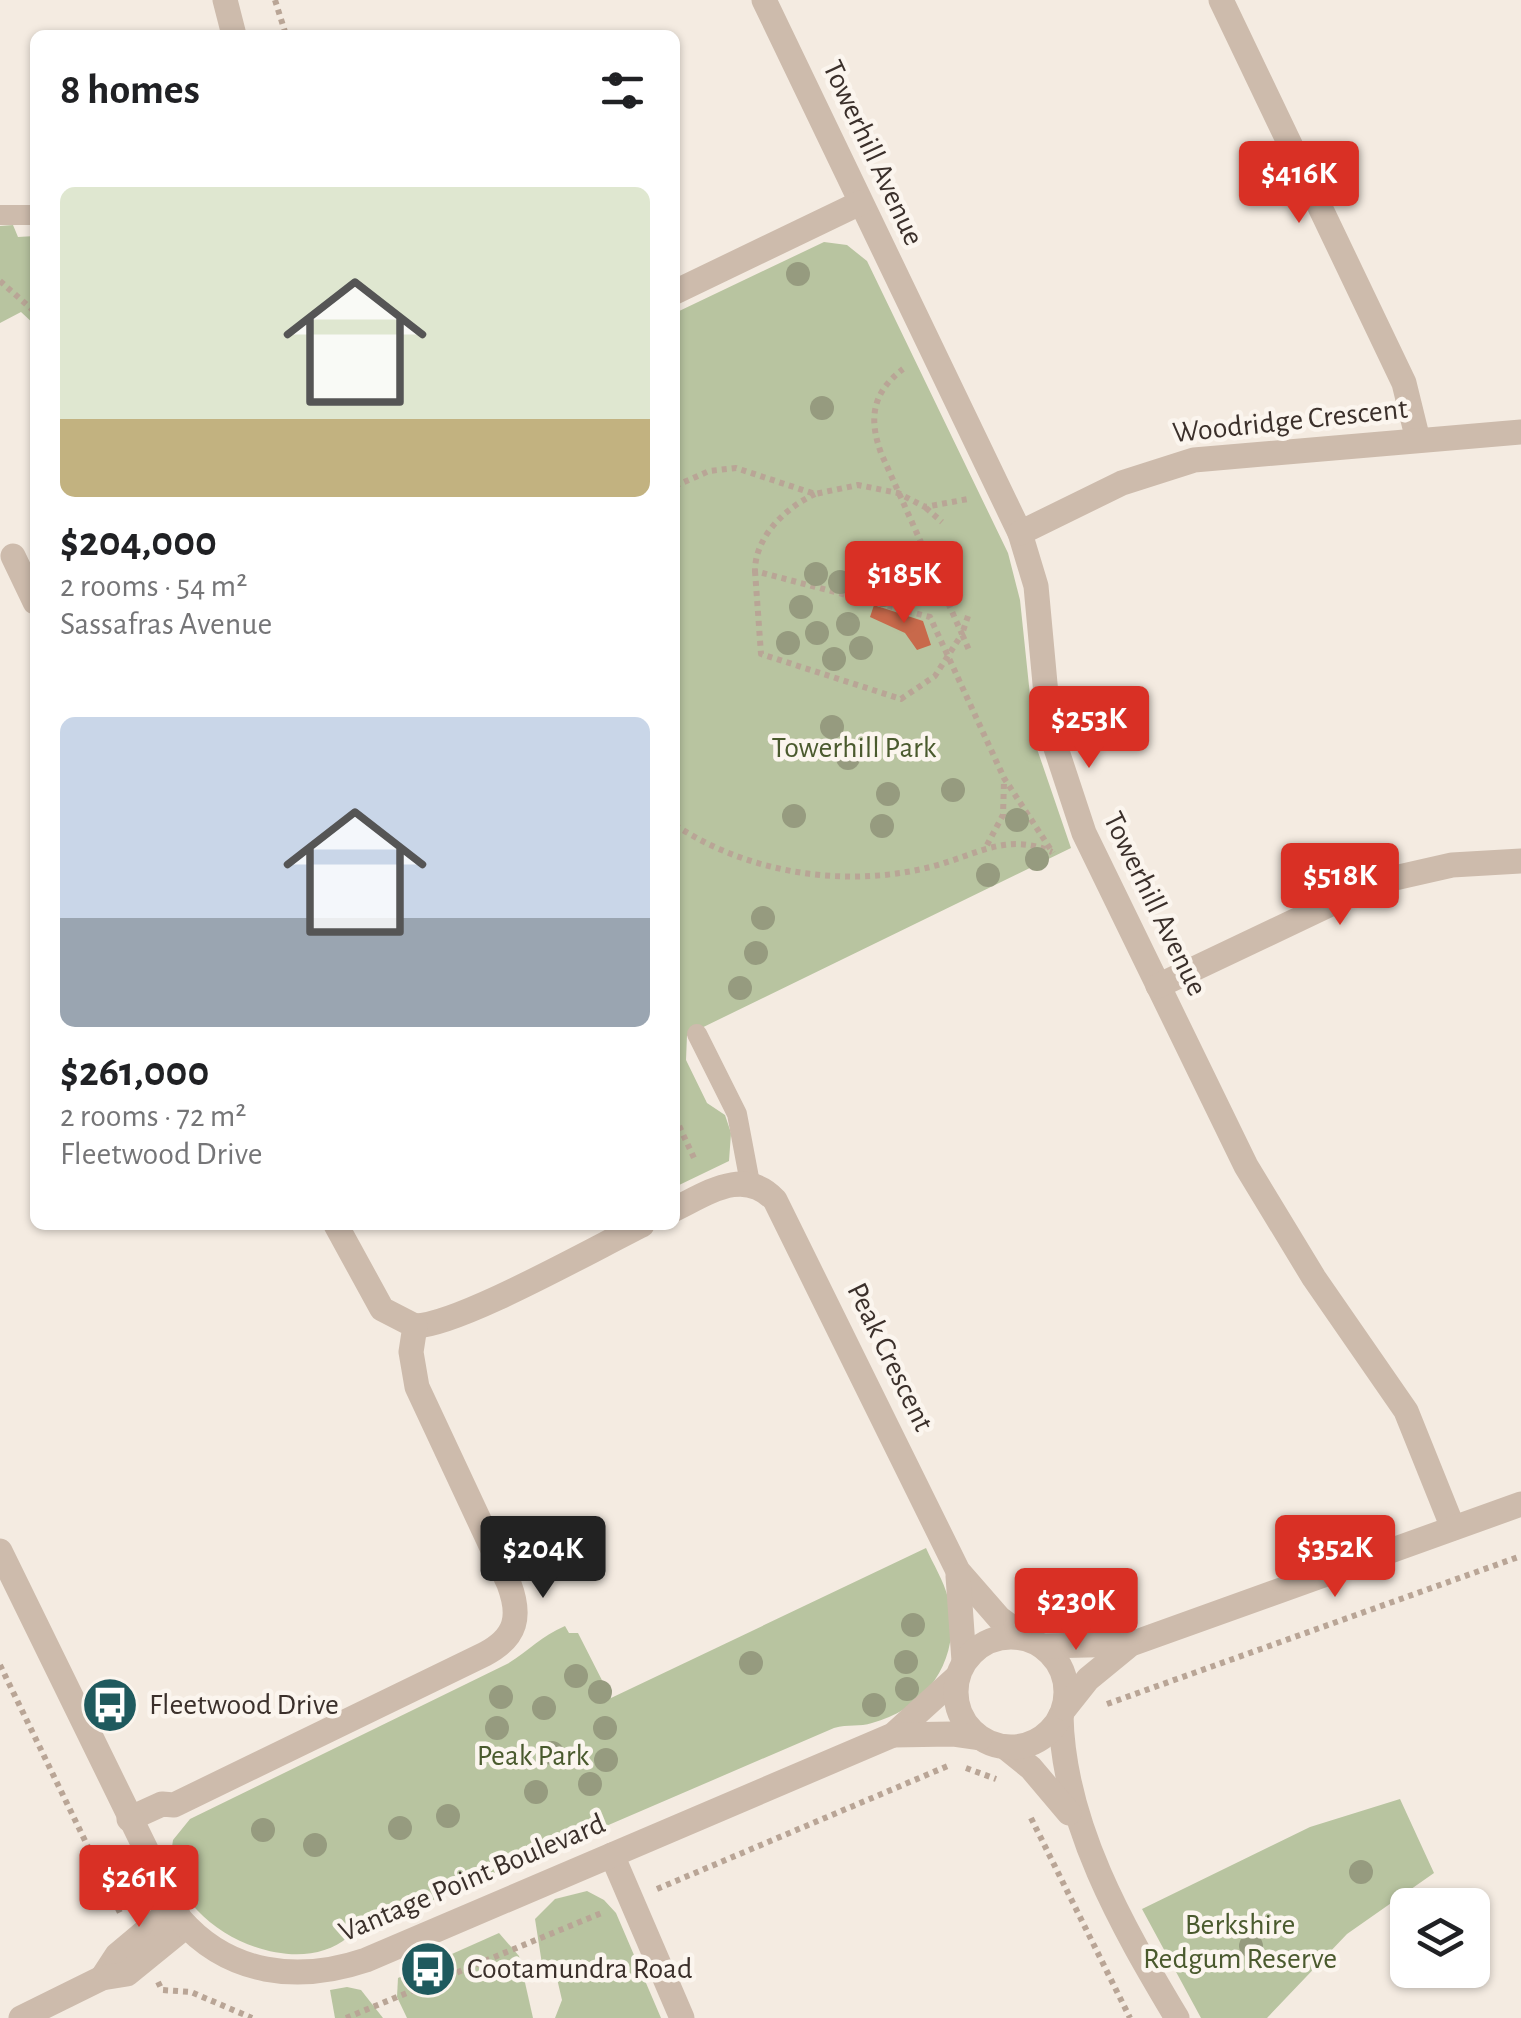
<!DOCTYPE html>
<html lang="en">
<head>
<meta charset="utf-8">
<style>
	:root { --surface:#fff; --page:#f6f6f6; --text:#202124; --muted:#757577; --accent:#d93025 }
	body { margin:0; font-family:"Alegreya Sans",sans-serif; background:var(--page); color:var(--text); height:100vh; display:flex; flex-direction:column; font-size:38px; white-space:nowrap }
	* { box-sizing:border-box; margin:0 }
	p { font-size:32px; color:var(--muted) }
	.icon { flex:none; width:55px; height:55px; fill:none; stroke:currentColor; stroke-width:2; stroke-linecap:round; stroke-linejoin:round }
	.map { position:relative; flex:1; overflow:hidden }
	.panel { position:absolute; left:30px; top:30px; width:650px; height:1200px; display:flex; flex-direction:column; background:var(--surface); border-radius:15px; box-shadow:0 2px 8px #0004 }
	.panel>* { flex:none }
	.tools { position:absolute; left:1390px; top:1888px; display:grid; gap:20px }
	.tools a { display:grid; place-items:center; width:100px; height:100px; border-radius:15px; background:var(--surface); box-shadow:0 2px 8px #0004; font-size:50px }
	.price { position:absolute; translate:-50% -85px; padding:0 22px; border-radius:10px; background:var(--accent); color:#fff; font-size:32px; line-height:65px; filter:drop-shadow(0 2px 5px #0008) }
	.price::after { content:''; position:absolute; left:50%; top:60px; width:30px; height:22px; margin-left:-15px; background:inherit; clip-path:polygon(0 0,100% 0,50% 100%) }
	.price.active { background:#222; color:#fff }
	ul { padding:0; list-style:none }
	li { display:grid; align-content:center; gap:20px; height:530px; padding:0 30px }
	li span { display:grid; place-items:center; height:310px; border-radius:15px; color:#555 }
	li>.icon { margin-inline-start:auto }
	span .icon { width:180px; height:180px; fill:#fffc; stroke-width:1 }
	li b { font-size:42px }
	h2 { display:flex; justify-content:space-between; align-items:center; height:120px; padding:0 30px; font-size:42px }
	.map>svg:first-child { display:block }
	.green { fill:#b8c4a0 }
	.building { fill:#c8694b }
	.lines { fill:none; stroke-linecap:round; stroke-linejoin:round }
	.path { stroke:#b9a596; stroke-width:6; stroke-dasharray:5 5; stroke-linecap:butt }
	.service { stroke:#cdbbac; stroke-width:20 }
	.minor { stroke:#cdbbac; stroke-width:25 }
	.tertiary { stroke:#cdbbac; stroke-width:25 }
	.tree { fill:#969b7f }
	.labels { text-anchor:middle; dominant-baseline:central; stroke-width:9; stroke-linejoin:round; paint-order:stroke }
	.street-label { font-size:30px; fill:#3b302b; stroke:#fbf5ee }
	.park-label { font-size:30px; fill:#4a5a2e; stroke:#fbf5ee }
	.poi-label { font-size:30px; fill:#3b302b; stroke:#fbf5ee; text-anchor:start }
</style>
</head>
<body>
<div class="map">
<svg width="1521" height="2018" viewBox="0 0 1521 2018">
	<rect width="100%" height="100%" fill="#f4ebe1"/>
	<g class="green">
		<polygon points="13,225 18,237 35,236 35,325 21,312 0,323 0,226"/>
		<polygon points="824,242 847,245 867,261 1008,553 1020,600 1035,743 1071,848 687,1035 686,1060 707,1103 725,1115 731,1133 729,1161 675,1187 675,313"/>
		<path d="M 926,1548 C 933,1564 944,1581 948,1598 C 963,1656 929,1708 872,1723 C 860,1727 848,1724 834,1728 L 348,1937 C 290,1987 158,1920 173,1840 L 190,1819 L 507,1664 C 529,1651 541,1636 565,1626 L 569,1633 L 578,1633 L 611,1698 Z"/>
		<polygon points="1400,1799 1434,1873 1347,1934 1267,2018 1201,2018 1142,1909 1310,1827"/>
		<polygon points="587,1891 604,1900 616,1913 661,2018 555,2018 562,2000 555,1970 542,1964 535,1919 555,1899"/>
		<polygon points="499,1933 519,1956 533,2018 407,2018 397,1997 398,1978"/>
		<polygon points="347,1987 361,1990 383,2018 335,2018 330,1990"/>
	</g>
	<polygon class="building" points="874,605 923,621 931,645 917,650 905,633 870,617"/>
	<g class="lines">
		<g class="path">
			<polyline points="275,0 286,35"/>
			<polyline points="0,281 35,312"/>
			<polyline points="675,486 709,471 736,468 815,494 858,485 898,493 925,507 968,499"/>
			<path d="M 815,494 C 785,508 755,537 755,571 L 930,617 L 1004,778 L 1053,853"/>
			<polyline points="926,508 942,522"/>
			<path d="M 755,571 L 761,654 L 901,699 L 935,676 L 962,634 L 881,453 C 868,417 873,392 903,369"/>
			<polyline points="968,616 962,634 969,650"/>
			<path d="M 675,825 C 749,874 848,889 934,866 C 976,855 1007,832 1052,852"/>
			<polyline points="987,845 1003,815 1004,782"/>
			<polyline points="675,1117 694,1158"/>
			<polyline points="0,1665 121,1915"/>
			<polyline points="1107,1704 1521,1556"/>
			<polyline points="966,1768 996,1779"/>
			<polyline points="1031,1818 1130,2018"/>
			<polyline points="657,1889 950,1765"/>
			<polyline points="158,1982 162,1990 191,1992 252,2018"/>
			<polyline points="346,2018 604,1912"/>
		</g>
		<g class="service">
			<polyline points="0,215 31,215"/>
			<polyline points="697,1034 737,1114 750,1183"/>
		</g>
		<g class="minor">
			<polyline points="225,0 234,35"/>
			<polyline points="764,0 1020,533 1036,586 1049,727 1084,833 1246,1166 1314,1278 1406,1411 1453,1528"/>
			<polyline points="1221,0 1404,383 1418,440"/>
			<polyline points="675,292 860,203"/>
			<polyline points="1020,533 1122,483 1194,460 1521,432"/>
			<polyline points="13,556 35,602"/>
			<polyline points="1158,986 1377,882 1452,865 1521,861"/>
			<path d="M 675,1209 C 708,1193 744,1167 775,1200 L 958,1571 L 999,1618 L 1026,1638"/>
			<path d="M 415,1326 C 459,1325 595,1248 642,1225"/>
			<polyline points="958,1576 964,1661"/>
			<path d="M 1061,1715 C 1063,1824 1122,1926 1177,2018"/>
			<polyline points="1005,1747 1031,1768 1069,1813"/>
			<path d="M 129,1819 L 162,1804 L 174,1805 L 485,1654 C 517,1637 521,1616 509,1584 L 417,1387 L 411,1352 L 415,1326 L 382,1309 L 336,1225"/>
			<polyline points="612,1855 682,2018"/>
			<polyline points="102,1978 117,1955 173,1908"/>
			<polyline points="21,2018 102,1978 127,1974 186,1926"/>
		</g>
		<g class="tertiary">
			<path d="M 0,1551 L 180,1919 C 229,1975 298,1983 366,1960 L 893,1735 L 957,1677"/>
			<circle cx="1011" cy="1692" r="55"/>
			<polyline points="1043,1646 1131,1644 1521,1504"/>
			<polyline points="1065,1708 1088,1679 1127,1647"/>
			<polyline points="893,1735 952,1734 980,1738"/>
		</g>
	</g>
	<g class="tree">
		<circle cx="798" cy="274" r="12"/>
		<circle cx="822" cy="408" r="12"/>
		<circle cx="904" cy="558" r="12"/>
		<circle cx="816" cy="574" r="12"/>
		<circle cx="840" cy="582" r="12"/>
		<circle cx="883" cy="595" r="12"/>
		<circle cx="801" cy="607" r="12"/>
		<circle cx="848" cy="624" r="12"/>
		<circle cx="817" cy="633" r="12"/>
		<circle cx="788" cy="643" r="12"/>
		<circle cx="861" cy="648" r="12"/>
		<circle cx="834" cy="659" r="12"/>
		<circle cx="832" cy="727" r="12"/>
		<circle cx="848" cy="758" r="12"/>
		<circle cx="953" cy="790" r="12"/>
		<circle cx="888" cy="794" r="12"/>
		<circle cx="794" cy="816" r="12"/>
		<circle cx="1017" cy="820" r="12"/>
		<circle cx="882" cy="826" r="12"/>
		<circle cx="1037" cy="859" r="12"/>
		<circle cx="988" cy="875" r="12"/>
		<circle cx="763" cy="918" r="12"/>
		<circle cx="756" cy="953" r="12"/>
		<circle cx="740" cy="988" r="12"/>
		<circle cx="913" cy="1625" r="12"/>
		<circle cx="906" cy="1662" r="12"/>
		<circle cx="751" cy="1663" r="12"/>
		<circle cx="576" cy="1676" r="12"/>
		<circle cx="907" cy="1689" r="12"/>
		<circle cx="600" cy="1692" r="12"/>
		<circle cx="501" cy="1697" r="12"/>
		<circle cx="874" cy="1705" r="12"/>
		<circle cx="544" cy="1708" r="12"/>
		<circle cx="497" cy="1728" r="12"/>
		<circle cx="605" cy="1728" r="12"/>
		<circle cx="552" cy="1753" r="12"/>
		<circle cx="606" cy="1760" r="12"/>
		<circle cx="590" cy="1784" r="12"/>
		<circle cx="536" cy="1792" r="12"/>
		<circle cx="448" cy="1816" r="12"/>
		<circle cx="400" cy="1828" r="12"/>
		<circle cx="263" cy="1830" r="12"/>
		<circle cx="315" cy="1845" r="12"/>
		<circle cx="1361" cy="1872" r="12"/>
		<circle cx="1251" cy="1946" r="12"/>
	</g>
	<defs>
		<g id="bus-disc" transform="scale(2.875)"><circle r="9.5" fill="#1f5a5e" stroke="#fbf5ee"/><path d="M-5-6H5V4H4V6H2V4H-2V6H-4V4H-5ZM-3.5-4V0h7V-4ZM-3.5 1.2v1.5H-2V1.2ZM2 1.2v1.5H3.5V1.2Z" fill="#fff"/></g>
	</defs>
	<g fill-rule="evenodd">
		<use href="#bus-disc" x="110" y="1705"/>
		<use href="#bus-disc" x="428" y="1969"/>
	</g>
	<g class="labels">
		<g class="street-label">
			<text transform="translate(873 153) rotate(65)">Towerhill Avenue</text>
			<text transform="translate(1290 421) rotate(-6)">Woodridge Crescent</text>
			<text transform="translate(1155 904) rotate(64)">Towerhill Avenue</text>
			<text transform="translate(890 1357) rotate(64)">Peak Crescent</text>
			<text transform="translate(472 1878) rotate(-23)">Vantage Point Boulevard</text>
		</g>
		<g class="park-label">
			<text x="854" y="748">Towerhill Park</text>
			<text x="533" y="1756">Peak Park</text>
			<text x="1240" y="1925">Berkshire<tspan x="1240" dy="34">Redgum Reserve</tspan></text>
		</g>
		<g class="poi-label">
			<text x="149" y="1705">Fleetwood Drive</text>
			<text x="467" y="1969">Cootamundra Road</text>
		</g>
	</g>
</svg>
<div class="tools">
<a><svg class="icon" aria-label="layers" viewBox="0 0 24 24"><path d="M12 4l9 5-9 5-9-5zM3 14l9 5 9-5"/></svg></a>
</div>
<b class="price" style="left:1299px;top:226px">$416K</b>
<b class="price" style="left:904px;top:626px">$185K</b>
<b class="price" style="left:1089px;top:771px">$253K</b>
<b class="price" style="left:1340px;top:928px">$518K</b>
<b class="price" style="left:1335px;top:1600px">$352K</b>
<b class="price active" style="left:543px;top:1601px">$204K</b>
<b class="price" style="left:1076px;top:1653px">$230K</b>
<b class="price" style="left:139px;top:1930px">$261K</b>
<section class="panel">
<h2>8 homes<svg class="icon" aria-label="filters" viewBox="0 0 24 24"><path d="M4 7h16M4 17h16"/><circle cx="9" cy="7" r="2"/><circle cx="15" cy="17" r="2"/></svg></h2>
<ul>
<li><span style="background:linear-gradient(#dfe7d0 75%,#c2b280 0)"><svg class="icon" aria-label="home" viewBox="0 0 24 24"><path d="M3 11l9-7 9 7M6 9v11h12V9"/></svg></span><div><b>$204,000</b><p>2 rooms · 54 m²</p><p>Sassafras Avenue</p></div></li>
<li><span style="background:linear-gradient(#c9d6e8 65%,#9aa5b1 0)"><svg class="icon" aria-label="home" viewBox="0 0 24 24"><path d="M3 11l9-7 9 7M6 9v11h12V9"/></svg></span><div><b>$261,000</b><p>2 rooms · 72 m²</p><p>Fleetwood Drive</p></div></li>
</ul>
</section>
</div>
</body>
</html>
